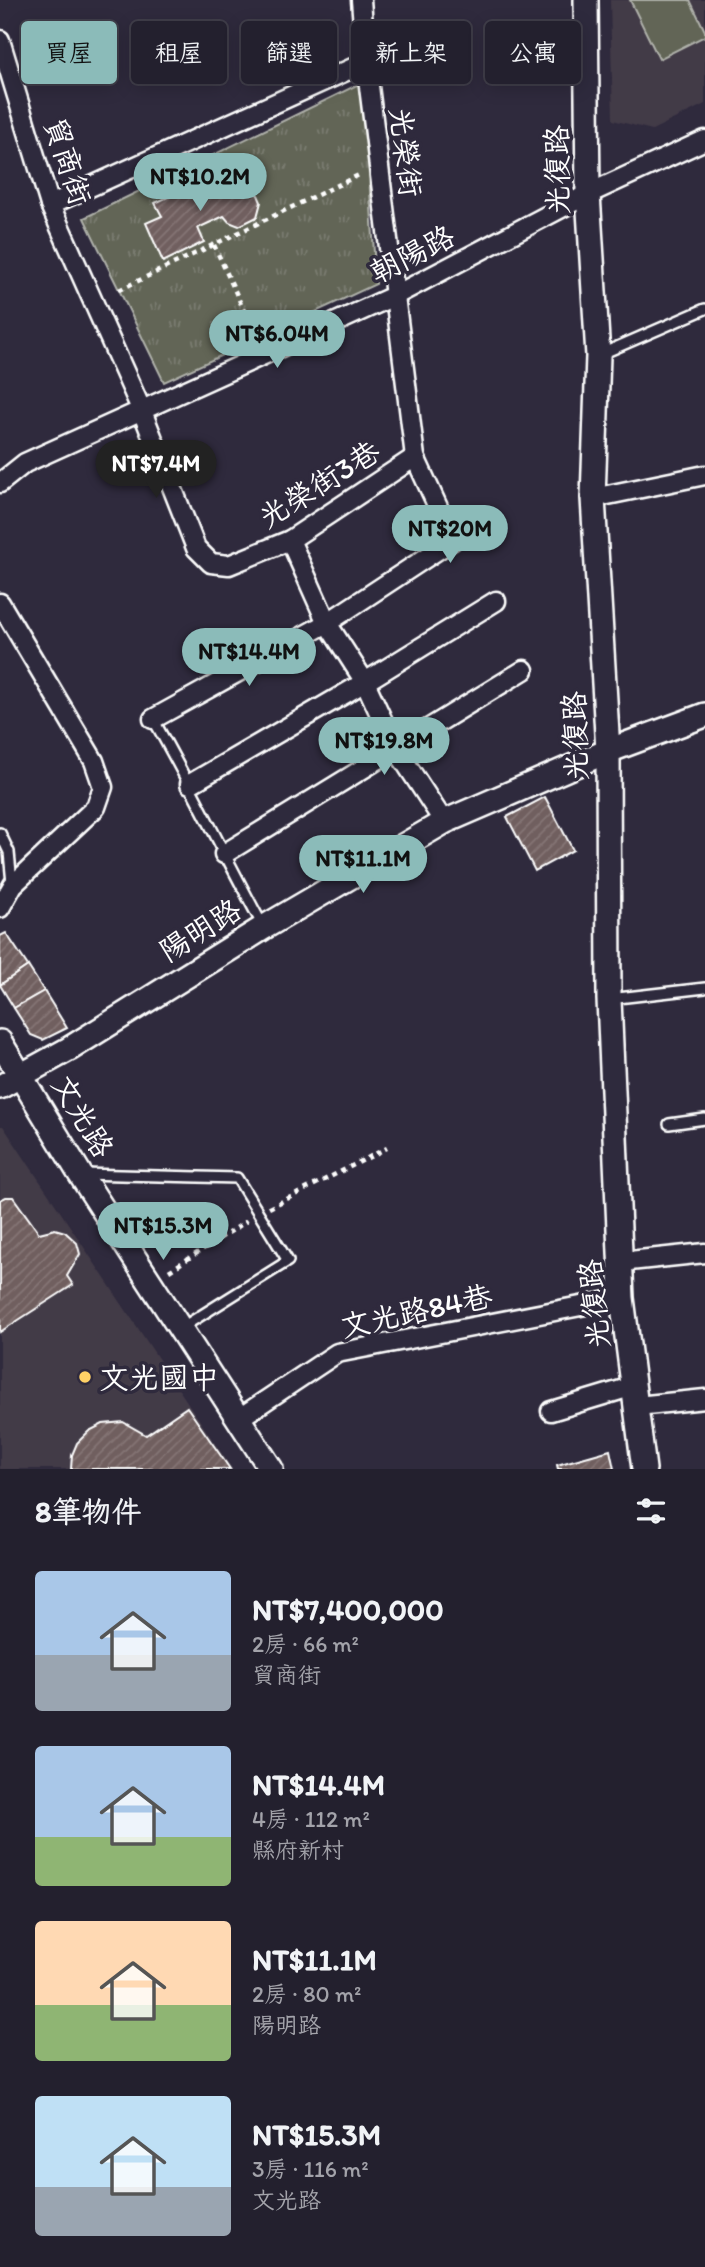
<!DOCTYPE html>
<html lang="zh-TW">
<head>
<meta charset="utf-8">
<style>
	:root { --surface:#23202e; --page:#2b2836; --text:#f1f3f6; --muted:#a3a3aa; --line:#403e4a; --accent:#8bbbb9 }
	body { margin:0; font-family:Itim,"LXGW WenKai TC",sans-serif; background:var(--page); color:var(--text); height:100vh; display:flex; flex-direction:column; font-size:26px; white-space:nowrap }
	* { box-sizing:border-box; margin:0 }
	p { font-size:23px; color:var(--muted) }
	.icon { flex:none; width:38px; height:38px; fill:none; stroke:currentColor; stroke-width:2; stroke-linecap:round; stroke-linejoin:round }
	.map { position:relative; height:1469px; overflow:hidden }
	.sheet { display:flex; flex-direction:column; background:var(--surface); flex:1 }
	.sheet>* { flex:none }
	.banner { position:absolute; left:21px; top:21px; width:663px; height:63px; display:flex; gap:14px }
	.price { position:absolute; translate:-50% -60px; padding:0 16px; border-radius:24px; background:var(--accent); color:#111; font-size:23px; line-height:46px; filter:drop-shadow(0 2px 4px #0008) }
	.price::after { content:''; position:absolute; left:50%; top:42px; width:21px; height:16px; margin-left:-10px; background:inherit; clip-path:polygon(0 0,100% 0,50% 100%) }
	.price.active { background:#222; color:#fff }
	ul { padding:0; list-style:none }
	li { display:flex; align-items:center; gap:21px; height:175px; padding:0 35px }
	li span { display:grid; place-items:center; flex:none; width:196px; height:140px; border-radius:7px; color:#555 }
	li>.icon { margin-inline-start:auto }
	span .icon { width:84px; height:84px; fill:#fffc; stroke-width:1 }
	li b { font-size:30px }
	h2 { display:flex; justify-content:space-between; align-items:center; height:84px; padding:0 35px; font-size:30px }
	.tag { padding:0 24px; border-radius:7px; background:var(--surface); box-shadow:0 4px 18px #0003,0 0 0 2px var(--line); font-size:24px; line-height:63px }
	.tag.active { background:var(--accent); color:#111 }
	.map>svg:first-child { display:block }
	.built { fill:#423a47 }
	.green { fill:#626557; stroke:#b0b2ab; stroke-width:2 }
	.park { fill:url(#park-tufts); stroke:#b0b2ab; stroke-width:2 }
	.building { fill:url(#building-hatch); stroke:#fff; stroke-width:2 }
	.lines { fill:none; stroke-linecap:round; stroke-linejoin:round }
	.service-casing { stroke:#fff; stroke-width:14 }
	.minor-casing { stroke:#fff; stroke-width:23 }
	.tertiary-casing { stroke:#fff; stroke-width:28 }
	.path { stroke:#fff; stroke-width:4.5; stroke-dasharray:5 5; stroke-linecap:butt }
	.service { stroke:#2f2a3d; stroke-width:9 }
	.minor { stroke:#2f2a3d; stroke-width:18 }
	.tertiary { stroke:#2f2a3d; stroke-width:23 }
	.poi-dot { fill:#ffd166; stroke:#2f2a3d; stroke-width:2.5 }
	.labels { text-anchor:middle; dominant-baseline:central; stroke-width:7; stroke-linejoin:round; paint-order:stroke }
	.street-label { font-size:30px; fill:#fff; stroke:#2f2a3d }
	.poi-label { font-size:30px; fill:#fff; stroke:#2f2a3d; text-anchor:start }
</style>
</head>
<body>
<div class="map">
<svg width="705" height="1469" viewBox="0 0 705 1469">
	<defs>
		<pattern id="park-tufts" width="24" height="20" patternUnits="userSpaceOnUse" patternTransform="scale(1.75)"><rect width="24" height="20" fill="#626557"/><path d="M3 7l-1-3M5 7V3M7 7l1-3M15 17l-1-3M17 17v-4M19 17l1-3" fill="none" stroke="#7a7c70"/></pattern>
		<pattern id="building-hatch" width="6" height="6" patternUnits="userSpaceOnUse" patternTransform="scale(1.75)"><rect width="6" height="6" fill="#705e5e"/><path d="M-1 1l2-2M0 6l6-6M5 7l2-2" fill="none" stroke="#857676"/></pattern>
	</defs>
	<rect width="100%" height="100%" fill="#2f2a3d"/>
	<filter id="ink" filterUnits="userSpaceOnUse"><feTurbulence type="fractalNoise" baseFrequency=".0143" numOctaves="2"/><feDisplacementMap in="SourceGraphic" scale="14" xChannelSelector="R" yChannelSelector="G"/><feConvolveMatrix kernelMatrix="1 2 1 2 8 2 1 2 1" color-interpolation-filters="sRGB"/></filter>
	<g filter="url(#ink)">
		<g class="built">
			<polygon points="610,0 705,0 705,104 652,130 613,120"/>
			<polygon points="0,1126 3,1126 232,1469 0,1469"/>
		</g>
		<polygon class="green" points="630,0 690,0 705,31 705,36 659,59"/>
		<polygon class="park" points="363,82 376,284 164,382 84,218"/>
		<g class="building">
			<polygon points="229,169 237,188 252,191 258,195 261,202 257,217 239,226 229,222 224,216 198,228 204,242 163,262 146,223 162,216 155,203"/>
			<polygon points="545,797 573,850 535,871 507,817"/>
			<polygon points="6,933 28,966 0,985 0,936"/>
			<polygon points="28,966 44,991 14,1008 0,985"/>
			<polygon points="44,991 67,1028 43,1040 31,1035 14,1008"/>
			<polygon points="6,1197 13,1197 39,1233 55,1229 65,1232 77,1243 80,1254 67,1276 73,1285 0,1332 0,1200"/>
			<polygon points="187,1407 230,1469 71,1469 72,1455 77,1443 89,1431 103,1424 123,1422 146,1435"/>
			<polygon points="610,1450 614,1469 558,1469 557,1465"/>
		</g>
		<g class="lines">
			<g class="service-casing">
				<g id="service">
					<polyline points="599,355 705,309"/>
					<path d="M 153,719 C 192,787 225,857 263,926"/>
					<polyline points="0,833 9,852 12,883"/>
					<polyline points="609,999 705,988"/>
					<polyline points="669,1124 705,1119"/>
					<polyline points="82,1174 237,1178 288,1261 181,1328"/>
				</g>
			</g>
			<g class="minor-casing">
				<g id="minor">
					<polyline points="0,40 50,205 142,411 196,548 211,563 229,565 290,540 415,457"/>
					<polyline points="50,205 366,62"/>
					<polyline points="0,483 25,463 396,295 588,194 705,140"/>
					<polyline points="593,498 705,475"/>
					<polyline points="290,540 327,623 365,682 395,747 444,822"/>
					<polyline points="0,603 94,761 103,787 96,807 13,885 0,908"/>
					<polyline points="153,719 327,623 453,540 415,457 366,62 361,0"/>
					<polyline points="190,784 365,682 496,601"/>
					<polyline points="224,854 524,670"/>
					<polyline points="620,1262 705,1253"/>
					<polyline points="637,1406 705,1399"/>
					<polyline points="551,1411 634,1386"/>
					<polyline points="238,1419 337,1353 622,1298"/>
				</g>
			</g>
			<g class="tertiary-casing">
				<g id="tertiary">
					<polyline points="586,0 588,194 598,356 593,498 608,751 609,999 622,1298 644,1469"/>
					<polyline points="0,1042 80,1174 271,1469"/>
					<polyline points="0,1087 69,1049 263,928 444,822 608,751 705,715"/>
				</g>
			</g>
			<g class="path">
				<polyline points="214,245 257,339"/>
				<polyline points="119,290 361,174"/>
				<polyline points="269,1208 387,1148"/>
				<polyline points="169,1271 247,1221"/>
			</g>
			<use href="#service" class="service"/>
			<use href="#minor" class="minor"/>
			<use href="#tertiary" class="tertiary"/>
		</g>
	</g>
	<circle class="poi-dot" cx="85" cy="1377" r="7"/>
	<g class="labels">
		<g class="street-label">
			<text transform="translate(406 152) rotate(83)">光榮街</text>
			<text transform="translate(68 161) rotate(72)">貿商街</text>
			<text transform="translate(557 170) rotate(-91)">光復路</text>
			<text transform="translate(412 254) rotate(-27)">朝陽路</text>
			<text transform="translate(319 484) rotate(-32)">光榮街3巷</text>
			<text transform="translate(575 736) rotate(-92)">光復路</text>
			<text transform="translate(200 930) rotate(-32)">陽明路</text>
			<text transform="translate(83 1116) rotate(59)">文光路</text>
			<text transform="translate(594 1304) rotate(-96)">光復路</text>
			<text transform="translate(416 1311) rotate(-12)">文光路84巷</text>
		</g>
		<g class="poi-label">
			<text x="99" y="1377">文光國中</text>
		</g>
	</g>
</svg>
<b class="price" style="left:200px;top:213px">NT$10.2M</b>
<b class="price" style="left:277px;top:370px">NT$6.04M</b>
<b class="price active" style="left:156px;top:500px">NT$7.4M</b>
<b class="price" style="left:450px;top:565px">NT$20M</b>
<b class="price" style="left:249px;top:688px">NT$14.4M</b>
<b class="price" style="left:384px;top:777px">NT$19.8M</b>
<b class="price" style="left:363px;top:895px">NT$11.1M</b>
<b class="price" style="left:163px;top:1262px">NT$15.3M</b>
<div class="banner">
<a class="tag active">買屋</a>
<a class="tag">租屋</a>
<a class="tag">篩選</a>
<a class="tag">新上架</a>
<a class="tag">公寓</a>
</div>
</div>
<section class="sheet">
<h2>8筆物件<svg class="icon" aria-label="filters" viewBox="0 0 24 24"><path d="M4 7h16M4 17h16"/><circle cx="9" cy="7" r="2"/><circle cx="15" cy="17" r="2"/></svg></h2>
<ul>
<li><span style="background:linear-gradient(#a9c7e8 60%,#9aa5b1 0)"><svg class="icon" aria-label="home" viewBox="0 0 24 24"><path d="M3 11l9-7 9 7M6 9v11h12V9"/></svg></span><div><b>NT$7,400,000</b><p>2房 · 66 m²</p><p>貿商街</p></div></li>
<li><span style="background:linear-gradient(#a9c7e8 65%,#8fb573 0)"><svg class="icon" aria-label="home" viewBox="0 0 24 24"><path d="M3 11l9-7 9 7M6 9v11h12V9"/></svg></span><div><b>NT$14.4M</b><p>4房 · 112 m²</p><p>縣府新村</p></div></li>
<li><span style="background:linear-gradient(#ffd9b3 60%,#8fb573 0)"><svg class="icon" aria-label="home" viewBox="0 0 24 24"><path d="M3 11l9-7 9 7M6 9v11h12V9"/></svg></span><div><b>NT$11.1M</b><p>2房 · 80 m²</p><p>陽明路</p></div></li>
<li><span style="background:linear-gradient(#bfe0f5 65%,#9aa5b1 0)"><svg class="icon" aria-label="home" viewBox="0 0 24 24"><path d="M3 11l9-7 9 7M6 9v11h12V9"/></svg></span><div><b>NT$15.3M</b><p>3房 · 116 m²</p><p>文光路</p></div></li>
</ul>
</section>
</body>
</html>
